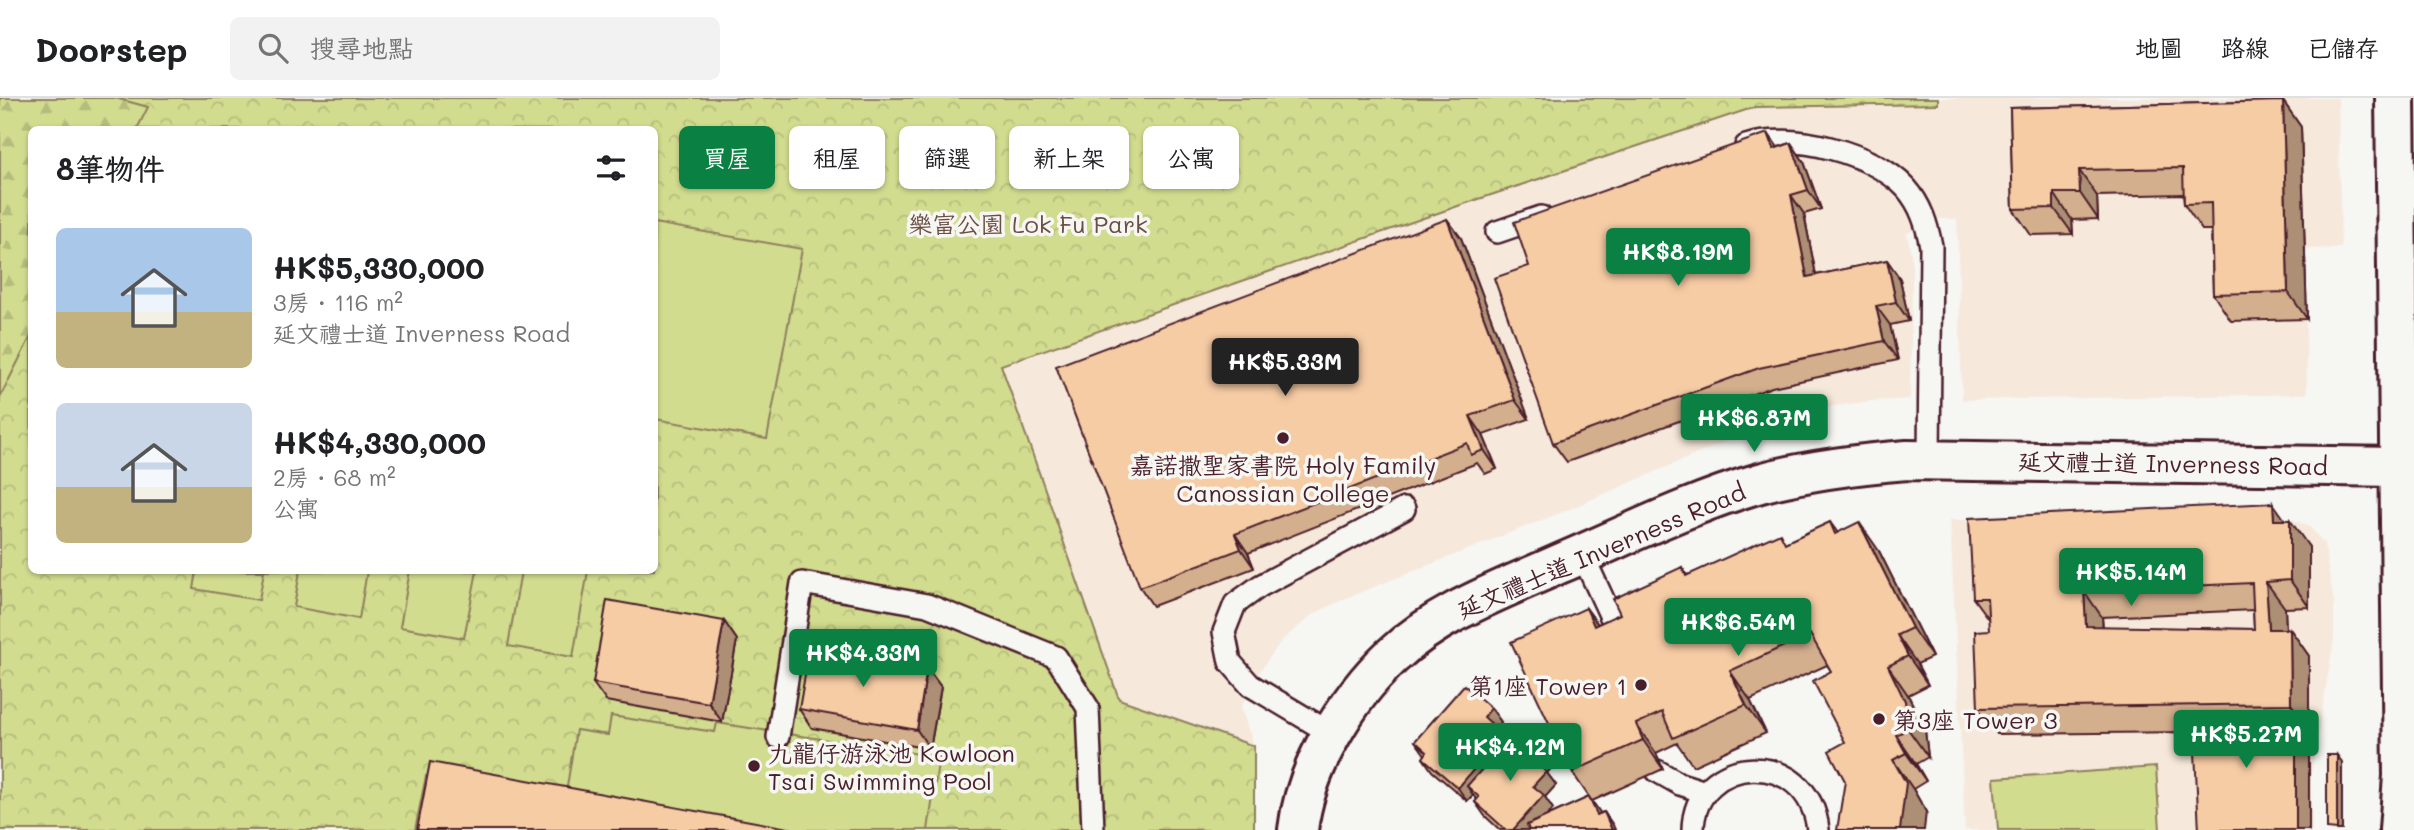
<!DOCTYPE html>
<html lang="zh-TW">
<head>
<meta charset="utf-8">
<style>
	:root { --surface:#fff; --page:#f2f2f2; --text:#202124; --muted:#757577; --line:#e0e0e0; --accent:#0b8043 }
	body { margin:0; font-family:Mali,"LXGW WenKai TC",sans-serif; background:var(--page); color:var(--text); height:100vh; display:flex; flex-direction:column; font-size:26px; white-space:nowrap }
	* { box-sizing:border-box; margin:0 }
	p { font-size:23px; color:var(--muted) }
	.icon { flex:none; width:38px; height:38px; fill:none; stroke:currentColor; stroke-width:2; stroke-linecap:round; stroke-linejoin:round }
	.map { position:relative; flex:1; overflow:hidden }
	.panel { position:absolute; left:28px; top:28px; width:630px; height:448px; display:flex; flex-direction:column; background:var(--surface); border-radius:10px; box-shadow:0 2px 5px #0004 }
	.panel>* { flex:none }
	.hud { position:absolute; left:679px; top:28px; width:665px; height:63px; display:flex; gap:14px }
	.price { position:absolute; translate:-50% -60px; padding:0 16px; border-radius:7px; background:var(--accent); color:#fff; font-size:23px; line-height:46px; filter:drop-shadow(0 2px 4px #0008) }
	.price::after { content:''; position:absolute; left:50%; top:42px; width:21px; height:16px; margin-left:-10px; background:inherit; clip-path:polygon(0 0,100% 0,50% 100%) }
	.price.selected { background:#222; color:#fff }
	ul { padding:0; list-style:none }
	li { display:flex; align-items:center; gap:21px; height:175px; padding:0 28px }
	li span { display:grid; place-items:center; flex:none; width:196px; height:140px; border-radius:10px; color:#555 }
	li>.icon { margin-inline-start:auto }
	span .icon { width:84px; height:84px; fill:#fffc; stroke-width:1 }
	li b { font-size:30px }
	h2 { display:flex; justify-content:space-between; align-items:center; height:84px; padding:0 28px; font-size:30px }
	.tag { padding:0 24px; border-radius:10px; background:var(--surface); box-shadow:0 2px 5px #0004; font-size:24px; line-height:63px }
	.tag.selected { background:var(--accent); color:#fff }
	header { display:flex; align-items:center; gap:42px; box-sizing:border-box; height:98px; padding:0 35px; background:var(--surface); border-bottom:2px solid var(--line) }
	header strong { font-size:33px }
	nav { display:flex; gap:38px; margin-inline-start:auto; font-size:24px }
	.search { width:490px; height:63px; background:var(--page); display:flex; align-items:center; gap:18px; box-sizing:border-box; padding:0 24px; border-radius:10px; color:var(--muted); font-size:26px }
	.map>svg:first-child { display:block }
	.built { fill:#f6e9db }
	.forest { fill:url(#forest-firs); stroke:#8e7e5d; stroke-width:2 }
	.park { fill:url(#park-crowns); stroke:#8e7e5d; stroke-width:2 }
	.pitch { fill:#d1dc8f; stroke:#8e7e5d; stroke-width:2 }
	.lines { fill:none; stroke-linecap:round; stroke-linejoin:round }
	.service-casing { stroke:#4a1f2b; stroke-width:26 }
	.minor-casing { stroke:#4a1f2b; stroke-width:44 }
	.secondary-casing { stroke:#4a1f2b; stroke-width:44 }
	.service { stroke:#f6f6f2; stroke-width:21 }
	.minor { stroke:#f6f6f2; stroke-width:38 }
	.secondary { stroke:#f6f6f2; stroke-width:38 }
	.wall { fill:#d4af8e; stroke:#4a1f2b; stroke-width:2; fill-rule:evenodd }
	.shaded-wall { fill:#ac8f74; stroke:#4a1f2b; stroke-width:2 }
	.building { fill:#f6cca5; stroke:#4a1f2b; stroke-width:2; fill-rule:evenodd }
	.poi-dot { fill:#4a1f2b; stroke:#f6f6f2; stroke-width:2.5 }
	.labels { text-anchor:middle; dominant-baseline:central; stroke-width:7; stroke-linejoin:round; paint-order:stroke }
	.park-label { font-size:24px; fill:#6c4e44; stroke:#f6f6f2 }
	.street-label { font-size:24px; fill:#4a1f2b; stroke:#f6f6f2 }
	.poi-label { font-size:24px; fill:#4a1f2b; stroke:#f6f6f2; text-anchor:start }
</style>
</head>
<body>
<header>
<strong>Doorstep</strong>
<div class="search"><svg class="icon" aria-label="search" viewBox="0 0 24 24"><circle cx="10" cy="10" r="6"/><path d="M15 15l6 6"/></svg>搜尋地點</div>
<nav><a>地圖</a><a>路線</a><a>已儲存</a></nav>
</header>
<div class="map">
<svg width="2414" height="732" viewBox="0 0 2414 732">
	<defs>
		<pattern id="forest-firs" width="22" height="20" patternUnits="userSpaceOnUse" patternTransform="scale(1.75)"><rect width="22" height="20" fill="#d1dc8f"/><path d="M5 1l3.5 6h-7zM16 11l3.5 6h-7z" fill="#b5bc7c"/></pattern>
		<pattern id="park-crowns" width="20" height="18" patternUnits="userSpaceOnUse" patternTransform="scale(1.75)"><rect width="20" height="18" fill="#d1dc8f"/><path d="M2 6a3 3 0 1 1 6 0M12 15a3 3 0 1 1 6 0" fill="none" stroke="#b5bc7c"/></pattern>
	</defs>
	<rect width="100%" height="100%" fill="#f6f6f2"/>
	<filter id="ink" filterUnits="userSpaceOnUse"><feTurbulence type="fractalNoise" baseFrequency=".0143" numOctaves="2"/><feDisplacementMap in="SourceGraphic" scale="14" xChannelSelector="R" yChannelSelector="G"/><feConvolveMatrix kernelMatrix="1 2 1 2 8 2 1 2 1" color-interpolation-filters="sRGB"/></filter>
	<g filter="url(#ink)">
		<g class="built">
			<polygon points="1938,0 2338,0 2341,150 2305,151 2307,296 1962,302 1957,121 1940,121 1907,135 1912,161 1912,188 1910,301 1872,303 1834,308 1797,316 1761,328 1565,413 1346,500 1312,517 1281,543 1250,587 1241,610 1254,648 1119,601 1001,267 1458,108 1755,9 1937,6"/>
			<polygon points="2291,421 2310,429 2324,446 2334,504 2334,541 2311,677 2312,732 1965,732 1950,422"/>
		</g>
		<polygon class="forest" points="0,0 232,0 224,31 32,32 32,472 0,547"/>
		<polygon class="park" points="115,0 1938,0 1938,6 1755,9 1458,108 1001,267 1119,601 1254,648 1254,732 0,732 0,299 31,238 32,472 654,472 654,32 137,31 148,9"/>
		<g class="pitch">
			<polygon points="654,125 802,151 767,341 655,321"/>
			<polygon points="410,472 477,473 464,540 400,529"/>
			<polygon points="197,473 264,473 259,502 194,491"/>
			<polygon points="300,473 367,473 359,521 294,509"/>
			<polygon points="521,473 588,473 573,559 508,548"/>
			<polygon points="611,618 715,634 717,625 939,659 928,732 415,732 426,678 486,690 565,701 576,632 608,637"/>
			<polygon points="2156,669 2160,732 1998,732 1994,680"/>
		</g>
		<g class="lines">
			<g class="service-casing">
				<g id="service">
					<path d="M 1746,48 C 1791,33 1874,55 1906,90 C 1921,107 1927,127 1931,148 L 1929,361"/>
					<polyline points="1497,134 1541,119"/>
					<polyline points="1582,456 1613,523 1615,549"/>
					<polyline points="1332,636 1250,587 1230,564 1224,534 1235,506 1260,488 1404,411"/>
					<polyline points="778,639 802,485 927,507 1056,559 1088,610 1093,732"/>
					<polyline points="1657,673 1680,686 1705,694"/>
					<path d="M 1693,732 C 1694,655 1809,647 1818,732"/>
				</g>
			</g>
			<g class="minor-casing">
				<path id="minor" d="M 1298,732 C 1305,670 1347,600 1392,558 C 1439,514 1501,492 1559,466 C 1625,438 1691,405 1760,385 C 1808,372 1857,366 1907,362 L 2400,369"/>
			</g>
			<g class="secondary-casing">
				<polyline id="secondary" points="2395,0 2403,678 2399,732"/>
			</g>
			<use href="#service" class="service"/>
			<use href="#minor" class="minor"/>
			<use href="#secondary" class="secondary"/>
		</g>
		<g class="wall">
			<polygon points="2283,3 2301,29 2307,221 2231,223 2213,196 2211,132 2202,132 2184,106 2183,96 2097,98 2098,121 2072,122 2073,136 2031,137 2013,111 2010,10"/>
			<polygon points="1791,45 1804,64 1821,111 1804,116 1816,177 1887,162 1900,181 1909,223 1890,227 1898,262 1772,289 1567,364 1553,345 1529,168 1778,49"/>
			<polygon points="1447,121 1461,140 1529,321 1483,337 1497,371 1485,376 1477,365 1248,455 1254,470 1153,508 1140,489"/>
			<path d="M 2285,422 L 2309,449 L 2309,509 L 2285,510 L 2286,531 L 2290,531 L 2309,558 L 2309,732 L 2194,634 L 1997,636 L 1978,610 L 1989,532 L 1989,522 L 1973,500 ZM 2253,512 L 2254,531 L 2103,529 L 2102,519 Z"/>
			<polygon points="1830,424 1838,435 1879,453 1932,559 1917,566 1928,587 1908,597 1925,632 1928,659 1916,666 1926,683 1913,691 1926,714 1845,683 1845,644 1831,573 1827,567 1750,602 1766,635 1693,668 1677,645 1656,655 1663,671 1592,703 1600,715 1604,714 1615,732 1500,732 1485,718 1475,704 1477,702 1473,697 1467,703 1432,673 1423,660 1425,657 1415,643 1491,610 1501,624 1496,631 1504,642 1493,654 1495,657 1552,669 1547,675 1556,687 1545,699 1553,711 1547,718 1589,699 1572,674 1586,510 1598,526 1620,516 1682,469 1687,477 1787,444"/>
			<polygon points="724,523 737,542 722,624 606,603 593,585"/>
			<polygon points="927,570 941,589 930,651 812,630 799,611"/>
		</g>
		<g class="shaded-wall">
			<polygon points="2283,3 2301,29 2307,221 2288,194"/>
			<polygon points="1768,35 1781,54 1774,51"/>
			<polygon points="1791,45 1804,64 1821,111 1808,92"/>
			<polygon points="2079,72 2097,98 2098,121 2080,95"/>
			<polygon points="2054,95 2072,122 2073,136 2054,110"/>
			<polygon points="1791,97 1804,116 1820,198 1807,179"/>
			<polygon points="1447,121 1461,140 1529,321 1515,302"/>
			<polygon points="1887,162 1900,181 1909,223 1896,204"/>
			<polygon points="1876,208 1890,227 1898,262 1884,243"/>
			<polygon points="1470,318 1483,337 1497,371 1484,352"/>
			<polygon points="2273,405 2290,429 2290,422 2309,449 2309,509 2290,482 2274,422"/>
			<polygon points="1859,424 1879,453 1932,559 1912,530"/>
			<polygon points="1235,436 1248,455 1254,470 1241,451"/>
			<polygon points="2266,484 2285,510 2287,558 2269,531"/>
			<polygon points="2084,493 2102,519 2104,555 2086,528"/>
			<polygon points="1586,510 1606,538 1594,528"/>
			<polygon points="724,523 737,542 722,624 709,605"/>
			<polygon points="2290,531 2309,558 2309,732 2296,732 2296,613 2291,606"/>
			<polygon points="1897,537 1917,566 1928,587 1908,558"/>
			<polygon points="1888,568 1908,597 1925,632 1928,659 1908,631"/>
			<polygon points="927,570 941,589 930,651 917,632"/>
			<polygon points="1730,573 1750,602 1766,635 1746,607"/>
			<polygon points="1491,610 1501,624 1496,631 1504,642 1493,654 1501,665 1467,688 1473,697 1467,703 1458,690 1481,643 1484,619"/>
			<polygon points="1636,626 1656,655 1663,671 1643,642"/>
			<polygon points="1896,637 1916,666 1926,683 1906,655"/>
			<polygon points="1542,655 1552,669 1547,675 1556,687 1545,699 1553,711 1535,732 1513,732 1535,664"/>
			<polygon points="2337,657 2342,664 2342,732 2337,732"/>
			<polygon points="1893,662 1913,691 1926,714 1924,732 1900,732"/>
			<polygon points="1589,699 1599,713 1607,730 1597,717"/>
			<polygon points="1604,714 1613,727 1615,732 1612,732"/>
		</g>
		<g class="building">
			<polygon points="2283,3 2288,194 2213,196 2211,105 2184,106 2183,70 2079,72 2080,95 2054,95 2054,110 2013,111 2010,10"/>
			<polygon points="1768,35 1774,51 1791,45 1808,92 1791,97 1807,179 1887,162 1896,204 1876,208 1884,243 1759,270 1553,345 1494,180 1529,168 1514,124"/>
			<polygon points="1447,121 1515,302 1470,318 1484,352 1471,357 1467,345 1235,436 1241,451 1140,489 1056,268"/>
			<path d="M 2273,405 L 2274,422 L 2290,422 L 2290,482 L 2266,484 L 2269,531 L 2290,531 L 2291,606 L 1978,610 L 1975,533 L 1989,532 L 1987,500 L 1973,500 L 1969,420 ZM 2252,485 L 2254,531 L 2086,528 L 2084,493 Z"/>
			<polygon points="1830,424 1835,436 1859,424 1912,530 1897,537 1908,558 1888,568 1905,603 1908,631 1896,637 1906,655 1893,662 1906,685 1900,732 1837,732 1845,683 1829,653 1845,644 1813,583 1831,573 1810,536 1730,573 1746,607 1673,640 1662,614 1636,626 1643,642 1572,674 1511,544 1586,510 1594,528 1620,516 1613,501 1682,469 1686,478 1780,435 1785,445"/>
			<polygon points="607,502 724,523 709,605 593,585"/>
			<polygon points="810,549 927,570 917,632 799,611"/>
			<polygon points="1464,587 1491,610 1484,619 1494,628 1481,643 1491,651 1458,690 1423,660 1427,654 1415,643"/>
			<polygon points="2296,613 2296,732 2199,732 2193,615"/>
			<polygon points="1516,633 1542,655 1535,664 1546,674 1533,688 1544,697 1513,732 1506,732 1475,704 1479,699 1467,688"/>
			<polygon points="2327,657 2337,657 2337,732 2327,731"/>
			<polygon points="430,664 799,732 417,732"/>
			<polygon points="1589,699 1597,717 1604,714 1612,732 1529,732 1527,727"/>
		</g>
	</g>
	<g class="poi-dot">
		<circle cx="1283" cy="340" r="7"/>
		<circle cx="1641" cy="587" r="7"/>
		<circle cx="1879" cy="621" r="7"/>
		<circle cx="754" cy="668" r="7"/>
	</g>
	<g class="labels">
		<g class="park-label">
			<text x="1028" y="125">樂富公園 Lok Fu Park</text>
		</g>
		<g class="street-label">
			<text transform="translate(2173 365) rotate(1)">延文禮士道 Inverness Road</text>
			<text transform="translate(1601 452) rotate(-23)">延文禮士道 Inverness Road</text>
		</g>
		<g class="poi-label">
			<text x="1283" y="366" text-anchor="middle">嘉諾撒聖家書院 Holy Family<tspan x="1283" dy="28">Canossian College</tspan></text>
			<text x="1627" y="587" text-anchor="end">第1座 Tower 1</text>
			<text x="1893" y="621">第3座 Tower 3</text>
			<text x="768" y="654">九龍仔游泳池 Kowloon<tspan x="768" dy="28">Tsai Swimming Pool</tspan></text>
		</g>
	</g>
</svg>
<b class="price" style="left:1678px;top:190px">HK$8.19M</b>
<b class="price selected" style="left:1285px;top:300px">HK$5.33M</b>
<b class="price" style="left:1754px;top:356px">HK$6.87M</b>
<b class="price" style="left:2131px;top:510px">HK$5.14M</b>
<b class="price" style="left:1738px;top:560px">HK$6.54M</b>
<b class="price" style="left:863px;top:591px">HK$4.33M</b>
<b class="price" style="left:2246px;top:672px">HK$5.27M</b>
<b class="price" style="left:1510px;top:685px">HK$4.12M</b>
<div class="hud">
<a class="tag selected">買屋</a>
<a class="tag">租屋</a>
<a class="tag">篩選</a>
<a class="tag">新上架</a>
<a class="tag">公寓</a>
</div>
<section class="panel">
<h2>8筆物件<svg class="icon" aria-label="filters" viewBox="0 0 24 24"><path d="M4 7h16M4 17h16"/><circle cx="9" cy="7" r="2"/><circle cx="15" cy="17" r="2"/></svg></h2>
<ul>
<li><span style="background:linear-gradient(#a9c7e8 60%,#c2b280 0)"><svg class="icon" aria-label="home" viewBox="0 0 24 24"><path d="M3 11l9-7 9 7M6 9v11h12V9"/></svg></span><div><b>HK$5,330,000</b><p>3房 · 116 m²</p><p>延文禮士道 Inverness Road</p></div></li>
<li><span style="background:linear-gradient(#c9d6e8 60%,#c2b280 0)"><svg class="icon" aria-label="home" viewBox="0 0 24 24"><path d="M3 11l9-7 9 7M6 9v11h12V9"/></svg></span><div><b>HK$4,330,000</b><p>2房 · 68 m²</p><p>公寓</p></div></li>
</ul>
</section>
</div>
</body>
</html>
